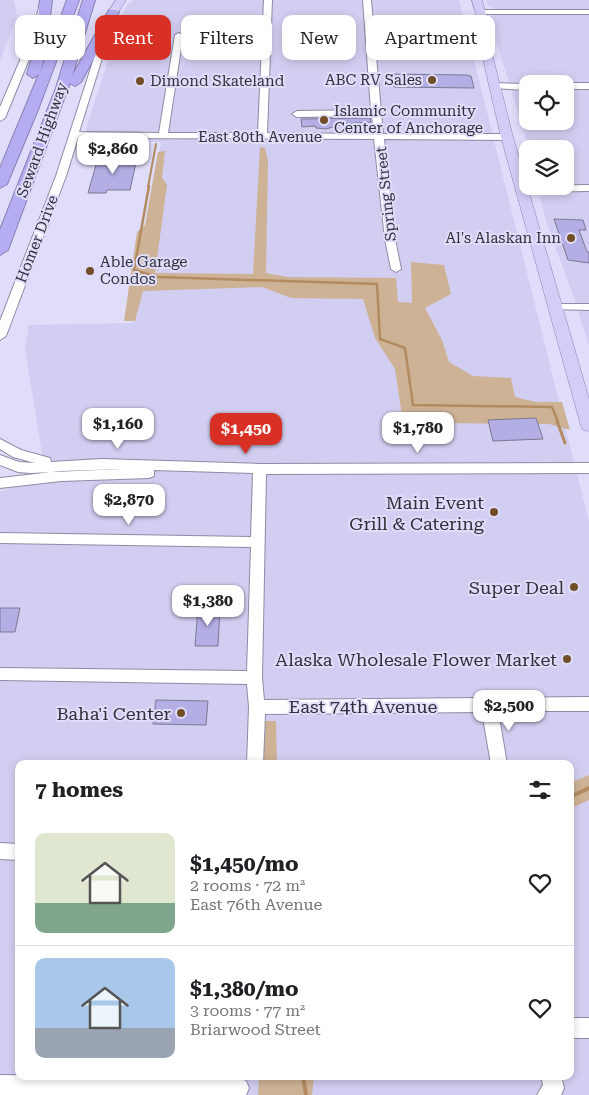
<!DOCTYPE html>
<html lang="en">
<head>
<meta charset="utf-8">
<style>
	:root { --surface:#fff; --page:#f2f2f2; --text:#202124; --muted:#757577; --line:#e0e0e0; --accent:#d93025 }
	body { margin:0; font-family:"Roboto Serif",serif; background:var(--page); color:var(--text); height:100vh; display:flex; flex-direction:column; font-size:19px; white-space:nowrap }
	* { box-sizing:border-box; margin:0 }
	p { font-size:16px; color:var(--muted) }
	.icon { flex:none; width:28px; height:28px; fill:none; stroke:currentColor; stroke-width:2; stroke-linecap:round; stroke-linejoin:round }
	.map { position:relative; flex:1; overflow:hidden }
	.panel { position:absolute; left:15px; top:760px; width:559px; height:320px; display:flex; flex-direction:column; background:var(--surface); border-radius:10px; box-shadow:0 2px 8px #0003 }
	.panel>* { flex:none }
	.top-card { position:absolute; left:15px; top:15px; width:560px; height:45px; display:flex; gap:10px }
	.buttons { position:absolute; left:519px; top:75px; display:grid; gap:10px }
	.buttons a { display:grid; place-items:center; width:55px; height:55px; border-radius:10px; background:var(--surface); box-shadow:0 2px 8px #0003; font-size:25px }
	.price { position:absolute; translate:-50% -42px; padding:0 11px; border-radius:10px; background:#fff; color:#222; font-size:16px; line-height:32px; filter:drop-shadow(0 1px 2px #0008) }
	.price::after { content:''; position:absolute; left:50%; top:30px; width:15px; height:11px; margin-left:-8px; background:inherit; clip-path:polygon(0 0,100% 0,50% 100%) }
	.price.selected { background:var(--accent); color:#fff }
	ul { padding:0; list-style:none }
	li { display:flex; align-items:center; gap:15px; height:125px; padding:0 20px }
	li+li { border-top:1px solid var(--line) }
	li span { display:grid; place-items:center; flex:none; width:140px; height:100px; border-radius:10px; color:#555 }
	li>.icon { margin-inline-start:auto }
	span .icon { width:60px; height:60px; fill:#fffc; stroke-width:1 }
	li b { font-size:21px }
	h2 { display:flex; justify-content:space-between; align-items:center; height:60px; padding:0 20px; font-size:21px }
	.tag { padding:0 18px; border-radius:10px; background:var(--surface); box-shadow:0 2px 8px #0003; font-size:18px; line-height:45px }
	.tag.selected { background:var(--accent); color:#fff }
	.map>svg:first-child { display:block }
	.built { fill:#d1cef1; fill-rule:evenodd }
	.green { fill:#ceb295 }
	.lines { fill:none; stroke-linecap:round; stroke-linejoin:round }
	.stream-far3 { stroke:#b48b61; stroke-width:2 }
	.stream-far2 { stroke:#b48b61; stroke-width:2.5 }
	.stream-far1 { stroke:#b48b61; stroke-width:3 }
	.stream { stroke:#b48b61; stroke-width:4 }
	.building { fill:#b3aee4; stroke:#7b7993 }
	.minor-casing { stroke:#8d8ba5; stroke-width:2 }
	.major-casing { stroke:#8681b2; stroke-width:1 }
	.highway-casing { stroke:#8681b2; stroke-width:2 }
	.minor { fill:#fff; fill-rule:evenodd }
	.major { fill:#d2cef7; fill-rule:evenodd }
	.highway { fill:#b4adf2; fill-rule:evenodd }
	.poi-dot { fill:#724e28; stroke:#dfddfa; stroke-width:2 }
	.labels { text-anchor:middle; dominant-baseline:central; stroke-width:4; stroke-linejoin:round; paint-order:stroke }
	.far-poi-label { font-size:15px; fill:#31303b; stroke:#dfddfa; text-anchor:start }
	.far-street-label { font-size:15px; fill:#31303b; stroke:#dfddfa }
	.poi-label { font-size:18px; fill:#31303b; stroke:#dfddfa; text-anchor:end }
	.street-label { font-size:18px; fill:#31303b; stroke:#dfddfa }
</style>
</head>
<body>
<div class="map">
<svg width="589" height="1095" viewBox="0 0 589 1095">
	<rect width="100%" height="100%" fill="#dfddfa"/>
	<g class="built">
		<polygon points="0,0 14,0 17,16 0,60"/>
		<path d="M 133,0 L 459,0 L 589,522 L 589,1095 L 0,1095 L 0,492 L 38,478 L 42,453 L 25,349 L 29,325 L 133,323 L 135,289 L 161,142 L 84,141 L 86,128 L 126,6 ZM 19,764 L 570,764 L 570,1076 L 19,1076 Z"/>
		<path d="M 486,0 L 589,0 L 589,83 L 569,83 L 589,90 L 589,346 L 574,298 L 546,221 L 537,186 L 565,186 L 565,149 L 529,149 L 489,17 L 497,14 L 495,9 L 488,6 ZM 528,84 L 565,84 L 565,121 L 528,121 Z"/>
	</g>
	<g class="green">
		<polygon points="260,147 265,148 268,161 266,273 287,277 396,278 398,302 412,303 411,262 444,265 451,294 425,308 442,340 449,362 473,376 511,378 515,397 536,402 562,402 570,430 549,424 435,423 434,439 405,436 395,369 375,338 363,299 291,298 262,287 143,291 135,321 124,321 137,232 145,225 158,152 165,151 162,178 167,185 155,273 253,274"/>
		<polygon points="264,721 276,721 277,764 263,764"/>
		<polygon points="589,775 589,800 570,809 570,783"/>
		<polygon points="259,1076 314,1076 312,1095 258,1095"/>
	</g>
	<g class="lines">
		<polyline class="stream-far3" points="148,187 156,144"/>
		<polyline class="stream-far2" points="149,186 134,270 158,277 377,284 380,339 405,348 413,405 552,407 558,422"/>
		<polyline class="stream-far1" points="557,421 565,443"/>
		<g class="stream">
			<polyline points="570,797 589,788"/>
			<polyline points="303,1076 306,1095"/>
		</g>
	</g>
	<g class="building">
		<polygon points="381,16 400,16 406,29 384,31"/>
		<polygon points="392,74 466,75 471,76 474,88 394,87"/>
		<polygon points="370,118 371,122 343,124 326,129 316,128 315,126 302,127 301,119"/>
		<polygon points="98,158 137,158 130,190 107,190 106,193 88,193"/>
		<polygon points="554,219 583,220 586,230 579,230 587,252 589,252 589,263 568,260"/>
		<polygon points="536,418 543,439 493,441 488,420"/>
		<polygon points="0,608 20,608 15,632 0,632"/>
		<polygon points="198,608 220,608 218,646 195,646"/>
		<polygon points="156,700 208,701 206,725 153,724"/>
	</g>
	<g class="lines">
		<g class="minor-casing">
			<g id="minor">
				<polygon points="41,0 49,0 41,30 5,118 0,121 0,107 33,30"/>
				<polygon points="264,0 272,0 267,133 374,134 372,116 297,117 292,114 297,111 371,110 363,0 371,0 383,134 507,134 512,137 507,140 384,139 395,239 401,269 396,272 391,269 385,239 374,139 78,138 66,176 6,336 0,340 0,321 56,176 107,18 114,20 79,132 159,133 175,35 179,33 183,35 168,133 258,133"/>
				<polygon points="480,10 589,10 589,14 477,14 477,10"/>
				<polygon points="494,83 528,84 528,90 491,88 491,84"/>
				<rect x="565" y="83" width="24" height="6"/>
				<polygon points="589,185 589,191 522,192 517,189 522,186"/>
				<polygon points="554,304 589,304 589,310 550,309 550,305"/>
				<polygon points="0,439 21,450 50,458 51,462 101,459 260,464 589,463 589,473 266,474 262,678 264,700 589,697 589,711 498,711 507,764 491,764 482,712 265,714 263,764 247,764 249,707 247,684 0,680 0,668 247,671 251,547 0,543 0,533 251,537 253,473 154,470 154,476 149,478 61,481 0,488 0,478 61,471 122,469 31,473 18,472 0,465 0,455 19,462 35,463 13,457 0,449"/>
				<polygon points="0,843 19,844 19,860 0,859"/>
				<rect x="570" y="1018" width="19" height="20"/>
				<polygon points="0,1075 239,1078 246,1081 249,1088 246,1095 0,1095"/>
				<polygon points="541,1076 561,1076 564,1088 561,1095 537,1095 543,1085"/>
			</g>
		</g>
		<g class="major-casing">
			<g id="major">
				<polygon points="116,0 126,0 117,14 109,14 108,12"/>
				<polygon points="472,0 482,0 489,27 486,30 513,137 589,399 589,431 583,430 581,426 501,137 476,29 479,26"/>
			</g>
		</g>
		<g class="highway-casing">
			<g id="highway">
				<polygon points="40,0 52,0 46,51 40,73 67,0 79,0 39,107 7,184 0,188 0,168 39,74 33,78 27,74 34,51"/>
				<polygon points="83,0 95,0 72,76 109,10 117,10 119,12 81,82 75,86 70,83 8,250 0,255 0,230 56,88"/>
			</g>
		</g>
		<use href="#minor" class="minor"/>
		<use href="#major" class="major"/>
		<use href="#highway" class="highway"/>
	</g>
	<g class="poi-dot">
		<circle cx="432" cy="80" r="5"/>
		<circle cx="140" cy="81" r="5"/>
		<circle cx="324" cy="120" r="5"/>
		<circle cx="571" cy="238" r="5"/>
		<circle cx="90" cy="271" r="5"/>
		<circle cx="494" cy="512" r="5"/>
		<circle cx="574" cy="587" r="5"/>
		<circle cx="567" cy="659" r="5"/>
		<circle cx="181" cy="713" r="5"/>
	</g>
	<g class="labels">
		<g class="far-poi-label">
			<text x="422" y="80" text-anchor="end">ABC RV Sales</text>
			<text x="150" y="81">Dimond Skateland</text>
			<text x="334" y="111">Islamic Community<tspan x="334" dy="17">Center of Anchorage</tspan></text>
			<text x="561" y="238" text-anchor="end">Al's Alaskan Inn</text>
			<text x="100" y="262">Able Garage<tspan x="100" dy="17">Condos</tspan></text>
		</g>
		<g class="far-street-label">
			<text x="260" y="137">East 80th Avenue</text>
			<text transform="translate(42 140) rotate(-70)">Seward Highway</text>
			<text transform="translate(386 194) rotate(-96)">Spring Street</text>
			<text transform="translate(37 239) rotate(-69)">Homer Drive</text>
		</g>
		<g class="poi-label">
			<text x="484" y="502">Main Event<tspan x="484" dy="21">Grill &amp; Catering</tspan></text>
			<text x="564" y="587">Super Deal</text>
			<text x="557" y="659">Alaska Wholesale Flower Market</text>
			<text x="171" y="713">Baha'i Center</text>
		</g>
		<g class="street-label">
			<text x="363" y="706">East 74th Avenue</text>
		</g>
	</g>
</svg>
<div class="buttons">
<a><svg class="icon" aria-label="locate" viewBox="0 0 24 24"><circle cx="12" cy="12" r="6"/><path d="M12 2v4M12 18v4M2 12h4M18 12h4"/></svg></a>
<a><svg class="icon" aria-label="layers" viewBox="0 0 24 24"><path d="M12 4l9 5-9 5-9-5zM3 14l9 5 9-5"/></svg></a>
</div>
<b class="price" style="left:113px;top:175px">$2,860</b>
<b class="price" style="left:118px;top:450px">$1,160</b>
<b class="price" style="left:418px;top:454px">$1,780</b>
<b class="price selected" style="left:246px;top:455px">$1,450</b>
<b class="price" style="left:129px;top:526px">$2,870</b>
<b class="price" style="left:208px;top:627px">$1,380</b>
<b class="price" style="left:509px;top:732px">$2,500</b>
<div class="top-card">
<a class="tag">Buy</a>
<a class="tag selected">Rent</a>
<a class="tag">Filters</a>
<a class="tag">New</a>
<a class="tag">Apartment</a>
</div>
<section class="panel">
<h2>7 homes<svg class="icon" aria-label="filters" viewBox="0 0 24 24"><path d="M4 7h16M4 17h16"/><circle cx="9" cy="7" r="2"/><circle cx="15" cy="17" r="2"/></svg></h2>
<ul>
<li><span style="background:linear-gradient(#dfe7d0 70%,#7fa58c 0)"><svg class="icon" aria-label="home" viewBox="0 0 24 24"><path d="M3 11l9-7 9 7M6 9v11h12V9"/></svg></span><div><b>$1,450/mo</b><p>2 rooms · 72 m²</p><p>East 76th Avenue</p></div><svg class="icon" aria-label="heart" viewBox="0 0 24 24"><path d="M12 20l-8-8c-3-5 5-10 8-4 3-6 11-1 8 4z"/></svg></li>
<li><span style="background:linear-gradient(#a9c7e8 70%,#9aa5b1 0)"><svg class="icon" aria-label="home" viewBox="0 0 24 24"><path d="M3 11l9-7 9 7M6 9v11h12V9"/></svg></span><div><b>$1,380/mo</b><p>3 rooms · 77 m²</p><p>Briarwood Street</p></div><svg class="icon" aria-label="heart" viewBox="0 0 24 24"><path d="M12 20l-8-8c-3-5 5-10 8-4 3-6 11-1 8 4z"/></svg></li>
</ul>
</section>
</div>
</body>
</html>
